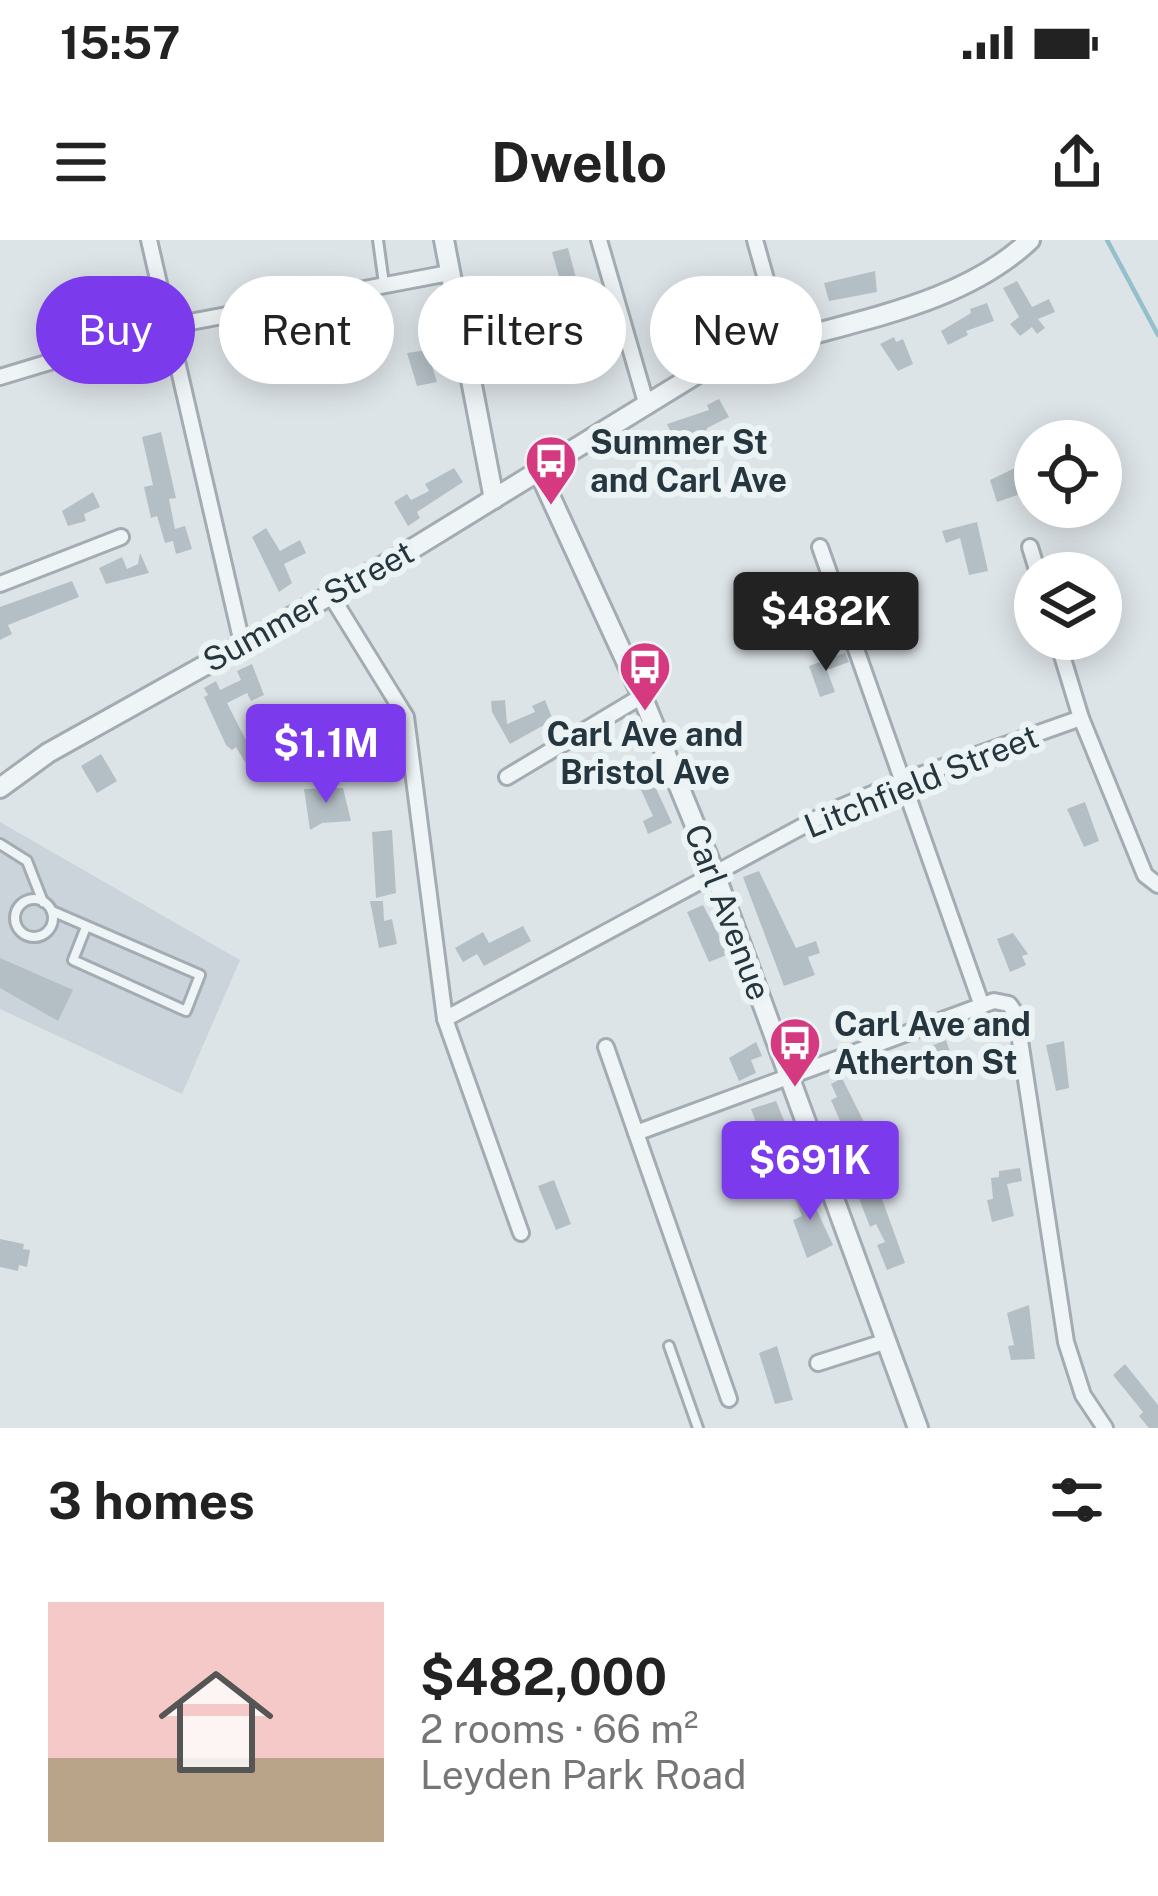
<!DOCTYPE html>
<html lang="en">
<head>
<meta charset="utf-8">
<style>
	:root { --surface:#fff; --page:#f2f2f2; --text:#222; --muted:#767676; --line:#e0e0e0; --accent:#7c3aed }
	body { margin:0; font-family:"Public Sans",sans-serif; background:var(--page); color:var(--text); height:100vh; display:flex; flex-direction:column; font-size:45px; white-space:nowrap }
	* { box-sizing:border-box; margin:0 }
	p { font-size:39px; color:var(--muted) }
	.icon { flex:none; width:66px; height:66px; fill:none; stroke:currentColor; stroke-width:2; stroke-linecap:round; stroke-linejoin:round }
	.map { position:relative; height:1188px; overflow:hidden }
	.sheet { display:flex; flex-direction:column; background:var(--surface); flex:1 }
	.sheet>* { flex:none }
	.hud { position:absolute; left:36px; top:36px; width:1086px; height:108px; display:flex; gap:24px }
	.fabs { position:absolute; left:1014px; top:180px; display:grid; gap:24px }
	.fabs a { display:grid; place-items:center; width:108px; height:108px; border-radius:50%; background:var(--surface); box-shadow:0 6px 30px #0003; font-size:60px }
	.price { position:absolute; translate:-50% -102px; padding:0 27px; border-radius:12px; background:var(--accent); color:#fff; font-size:39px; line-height:78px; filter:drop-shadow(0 3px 6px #0008) }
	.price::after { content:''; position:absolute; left:50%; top:72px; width:36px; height:27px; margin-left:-18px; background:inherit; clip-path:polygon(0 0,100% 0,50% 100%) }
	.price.active { background:#222; color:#fff }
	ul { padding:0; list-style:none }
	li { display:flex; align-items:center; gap:36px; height:300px; padding:0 48px }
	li+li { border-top:3px solid var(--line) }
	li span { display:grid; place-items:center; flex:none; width:336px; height:240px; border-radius:0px; color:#555 }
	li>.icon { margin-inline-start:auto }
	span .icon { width:144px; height:144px; fill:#fffc; stroke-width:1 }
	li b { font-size:51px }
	h2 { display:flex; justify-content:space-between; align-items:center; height:144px; padding:0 48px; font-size:51px }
	.chip { padding:0 42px; border-radius:54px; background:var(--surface); box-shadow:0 6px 30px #0003; font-size:42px; line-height:108px }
	.chip.active { background:var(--accent); color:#fff }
	.status { display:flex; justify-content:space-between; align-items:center; height:84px; padding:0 60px; background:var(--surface); direction:ltr }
	.status svg { height:33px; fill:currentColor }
	header { display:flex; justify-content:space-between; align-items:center; height:156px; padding:0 48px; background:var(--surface); font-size:54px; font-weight:700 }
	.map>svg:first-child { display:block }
	.built { fill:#cbd4da }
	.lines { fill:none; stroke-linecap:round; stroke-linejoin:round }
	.stream { stroke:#95bfca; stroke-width:4.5 }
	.building { fill:#b4bfc5 }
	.service-casing { stroke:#a2acb2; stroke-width:14 }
	.minor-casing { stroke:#a2acb2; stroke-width:20 }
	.tertiary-casing { stroke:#a2acb2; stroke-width:24 }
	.service { stroke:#eff4f6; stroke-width:8 }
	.minor { stroke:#eff4f6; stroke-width:14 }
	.tertiary { stroke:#eff4f6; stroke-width:18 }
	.labels { text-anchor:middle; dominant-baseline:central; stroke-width:12; stroke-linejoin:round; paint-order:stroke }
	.poi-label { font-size:33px; font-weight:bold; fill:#25363f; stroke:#ecf3f5; text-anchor:start }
	.street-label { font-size:33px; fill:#25363f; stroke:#ecf3f5 }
</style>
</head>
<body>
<div class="status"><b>15:57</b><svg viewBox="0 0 49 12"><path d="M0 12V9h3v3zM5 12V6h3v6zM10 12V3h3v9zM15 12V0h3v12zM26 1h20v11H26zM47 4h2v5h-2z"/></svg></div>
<header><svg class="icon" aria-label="menu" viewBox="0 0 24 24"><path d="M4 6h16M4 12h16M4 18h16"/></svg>Dwello<svg class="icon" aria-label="share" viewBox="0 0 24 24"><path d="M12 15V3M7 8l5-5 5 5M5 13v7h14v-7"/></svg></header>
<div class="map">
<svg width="1158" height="1188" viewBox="0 0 1158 1188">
	<rect width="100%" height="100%" fill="#dde4e8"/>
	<polygon class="built" points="0,582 240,720 182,854 0,769"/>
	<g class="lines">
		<polyline class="stream" points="1107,0 1158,95"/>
	</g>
	<g class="building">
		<polygon points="568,8 580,53 586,51 593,74 594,88 580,92 566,39 560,40 552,12"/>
		<polygon points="875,31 877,52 829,61 824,43"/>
		<polygon points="1017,41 1032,67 1049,59 1055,72 1038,79 1045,88 1037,94 1032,87 1020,96 1010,84 1019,77 1003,48"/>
		<polygon points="987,63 994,81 966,91 968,95 948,105 941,91 971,73 970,69"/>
		<polygon points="697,77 704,95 674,107 679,115 666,124 656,109 679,94 675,86"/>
		<polygon points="894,97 896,102 903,99 913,124 898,131 880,104"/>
		<polygon points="427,110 437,142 417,146 407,113"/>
		<polygon points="719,159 729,177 707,188 705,195 676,203 667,184 709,170 707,165"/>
		<polygon points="161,192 176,258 169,259 175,289 185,286 192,309 176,314 173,301 165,303 157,276 151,278 144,247 153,245 142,197"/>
		<polygon points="454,228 463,242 417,272 420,278 408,286 394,262 407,254 411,260 429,251 425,244"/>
		<polygon points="1015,228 1023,253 997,262 990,240"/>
		<polygon points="93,252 100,267 84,274 86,281 68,286 62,271"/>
		<polygon points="977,282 988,331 969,335 960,298 946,303 942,291"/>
		<polygon points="266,288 280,311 300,300 306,313 284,324 292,343 279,352 252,297"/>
		<polygon points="140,313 149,333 106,344 99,328 122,317 127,329 138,324"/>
		<polygon points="72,341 79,357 8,385 12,394 0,400 0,367"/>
		<polygon points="795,349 813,387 797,393 781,354"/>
		<polygon points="845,413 849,422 827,430 835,452 820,457 809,426"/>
		<polygon points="252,424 264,455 251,461 247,453 227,463 260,528 252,533 236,507 232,510 226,505 204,457 208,455 204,448 216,441 220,450 241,440 237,431"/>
		<polygon points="505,460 507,484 535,472 532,466 545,460 553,480 510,504 492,472 491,461"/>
		<polygon points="361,499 366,513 342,521 345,529 302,542 296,518"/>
		<polygon points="101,514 117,541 97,553 81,526"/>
		<polygon points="653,542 672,583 648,594 643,581 653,576 640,548"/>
		<polygon points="343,548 351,581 322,583 310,590 304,549"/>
		<polygon points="1085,562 1099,601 1084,607 1067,569"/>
		<polygon points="392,590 396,653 376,658 372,592"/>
		<polygon points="759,631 796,708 816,701 820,713 808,717 815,735 784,746 743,637"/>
		<polygon points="370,661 383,661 384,681 392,679 397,704 379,708"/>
		<polygon points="703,665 729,714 709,722 687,672"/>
		<polygon points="523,686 531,701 484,726 477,714 463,722 455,708 483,692 489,703"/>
		<polygon points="1013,693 1028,714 1022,716 1026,725 1010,732 997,699"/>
		<polygon points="0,718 73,750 58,781 0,748"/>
		<polygon points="946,800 952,818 902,840 894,821"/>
		<polygon points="1064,801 1069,848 1056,851 1046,805"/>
		<polygon points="756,802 762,816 751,820 756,833 739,841 729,818"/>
		<polygon points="842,838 871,896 887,890 894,910 868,920 905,1023 887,1030 877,1005 885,1002 876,984 870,987 845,922 856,918 831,860 837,857 831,844"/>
		<polygon points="776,861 792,900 776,907 766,882 757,885 751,869"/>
		<polygon points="1020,928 1022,941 1007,944 1014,976 992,982 987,960 993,959 991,938 999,937 999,931"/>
		<polygon points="554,940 571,984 556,990 538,946"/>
		<polygon points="803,941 833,1005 807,1018 793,980 802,976 790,947"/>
		<polygon points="0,999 24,1004 23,1009 30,1010 27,1027 19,1025 18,1031 0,1027"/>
		<polygon points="1029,1065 1035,1119 1011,1120 1008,1106 1014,1105 1007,1073"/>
		<polygon points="777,1106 793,1160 775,1164 759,1113"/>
		<polygon points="1125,1124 1158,1165 1158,1188 1149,1188 1139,1176 1143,1172 1113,1135"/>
	</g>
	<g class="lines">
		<g class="service-casing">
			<g id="service">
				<polyline points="378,0 384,44"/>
				<polyline points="0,604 27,621 43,662"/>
				<circle cx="34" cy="678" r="19"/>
				<polyline points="52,671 200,735 186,771 73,720 86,687"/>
				<polyline points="669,1106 698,1188"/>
			</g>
		</g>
		<g class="minor-casing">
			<g id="minor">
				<polyline points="149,0 242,403"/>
				<polyline points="599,0 647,166"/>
				<polyline points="755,0 783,100"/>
				<polyline points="0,137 169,86 449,33"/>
				<polyline points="820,307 982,766"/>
				<polyline points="1030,307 1038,333"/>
				<polyline points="0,344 121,297"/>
				<polyline points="330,354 406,477 445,779 521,993"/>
				<polyline points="1057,399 1081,478 1145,635 1158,645"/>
				<polyline points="507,537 642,456"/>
				<polyline points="445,779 829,572 903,541 1081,478"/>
				<polyline points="606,807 729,1159"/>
				<polyline points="636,893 994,761 1009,764 1016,774 1066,1102 1083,1155 1105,1188"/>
				<polyline points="818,1123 887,1101"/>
			</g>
		</g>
		<g class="tertiary-casing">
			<g id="tertiary">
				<polyline points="444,0 494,259"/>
				<polyline points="539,232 642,456 715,634 918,1188"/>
				<path d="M 0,548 L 48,513 L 399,317 L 698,133 C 804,83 945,81 1030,0"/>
			</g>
		</g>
		<use href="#service" class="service"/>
		<use href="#minor" class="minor"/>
		<use href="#tertiary" class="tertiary"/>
	</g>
	<defs>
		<g id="bus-pin" transform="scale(2.7)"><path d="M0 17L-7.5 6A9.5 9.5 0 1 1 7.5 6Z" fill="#d53a81" stroke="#ecf3f5"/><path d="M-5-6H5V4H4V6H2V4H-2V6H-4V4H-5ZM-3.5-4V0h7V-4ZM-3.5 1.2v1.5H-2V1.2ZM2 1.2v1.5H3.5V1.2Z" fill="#fff"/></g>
	</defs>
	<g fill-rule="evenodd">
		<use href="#bus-pin" x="551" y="221"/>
		<use href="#bus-pin" x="645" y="427"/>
		<use href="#bus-pin" x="795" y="803"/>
	</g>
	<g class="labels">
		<g class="poi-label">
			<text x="590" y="202">Summer St<tspan x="590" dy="38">and Carl Ave</tspan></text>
			<text x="645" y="494" text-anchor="middle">Carl Ave and<tspan x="645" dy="38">Bristol Ave</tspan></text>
			<text x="834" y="784">Carl Ave and<tspan x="834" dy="38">Atherton St</tspan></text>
		</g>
		<g class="street-label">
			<text transform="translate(308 366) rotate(-29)">Summer Street</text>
			<text transform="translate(921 541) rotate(-22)">Litchfield Street</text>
			<text transform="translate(728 672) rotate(69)">Carl Avenue</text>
		</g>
	</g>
</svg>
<div class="fabs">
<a><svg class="icon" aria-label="locate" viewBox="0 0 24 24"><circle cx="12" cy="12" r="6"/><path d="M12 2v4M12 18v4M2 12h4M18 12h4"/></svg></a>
<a><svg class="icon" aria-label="layers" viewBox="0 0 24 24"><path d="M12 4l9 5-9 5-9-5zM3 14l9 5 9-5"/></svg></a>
</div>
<b class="price active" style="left:826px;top:434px">$482K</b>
<b class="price" style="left:326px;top:566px">$1.1M</b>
<b class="price" style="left:810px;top:983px">$691K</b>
<div class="hud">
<a class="chip active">Buy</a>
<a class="chip">Rent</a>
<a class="chip">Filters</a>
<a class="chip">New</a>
</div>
</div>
<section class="sheet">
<h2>3 homes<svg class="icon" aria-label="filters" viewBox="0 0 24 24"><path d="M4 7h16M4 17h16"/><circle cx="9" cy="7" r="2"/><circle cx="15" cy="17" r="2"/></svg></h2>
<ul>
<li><span style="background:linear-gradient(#f6c9c9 65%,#b9a48a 0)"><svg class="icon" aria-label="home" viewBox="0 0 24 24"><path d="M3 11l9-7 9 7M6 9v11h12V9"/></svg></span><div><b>$482,000</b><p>2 rooms · 66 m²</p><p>Leyden Park Road</p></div></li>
</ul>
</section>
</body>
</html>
